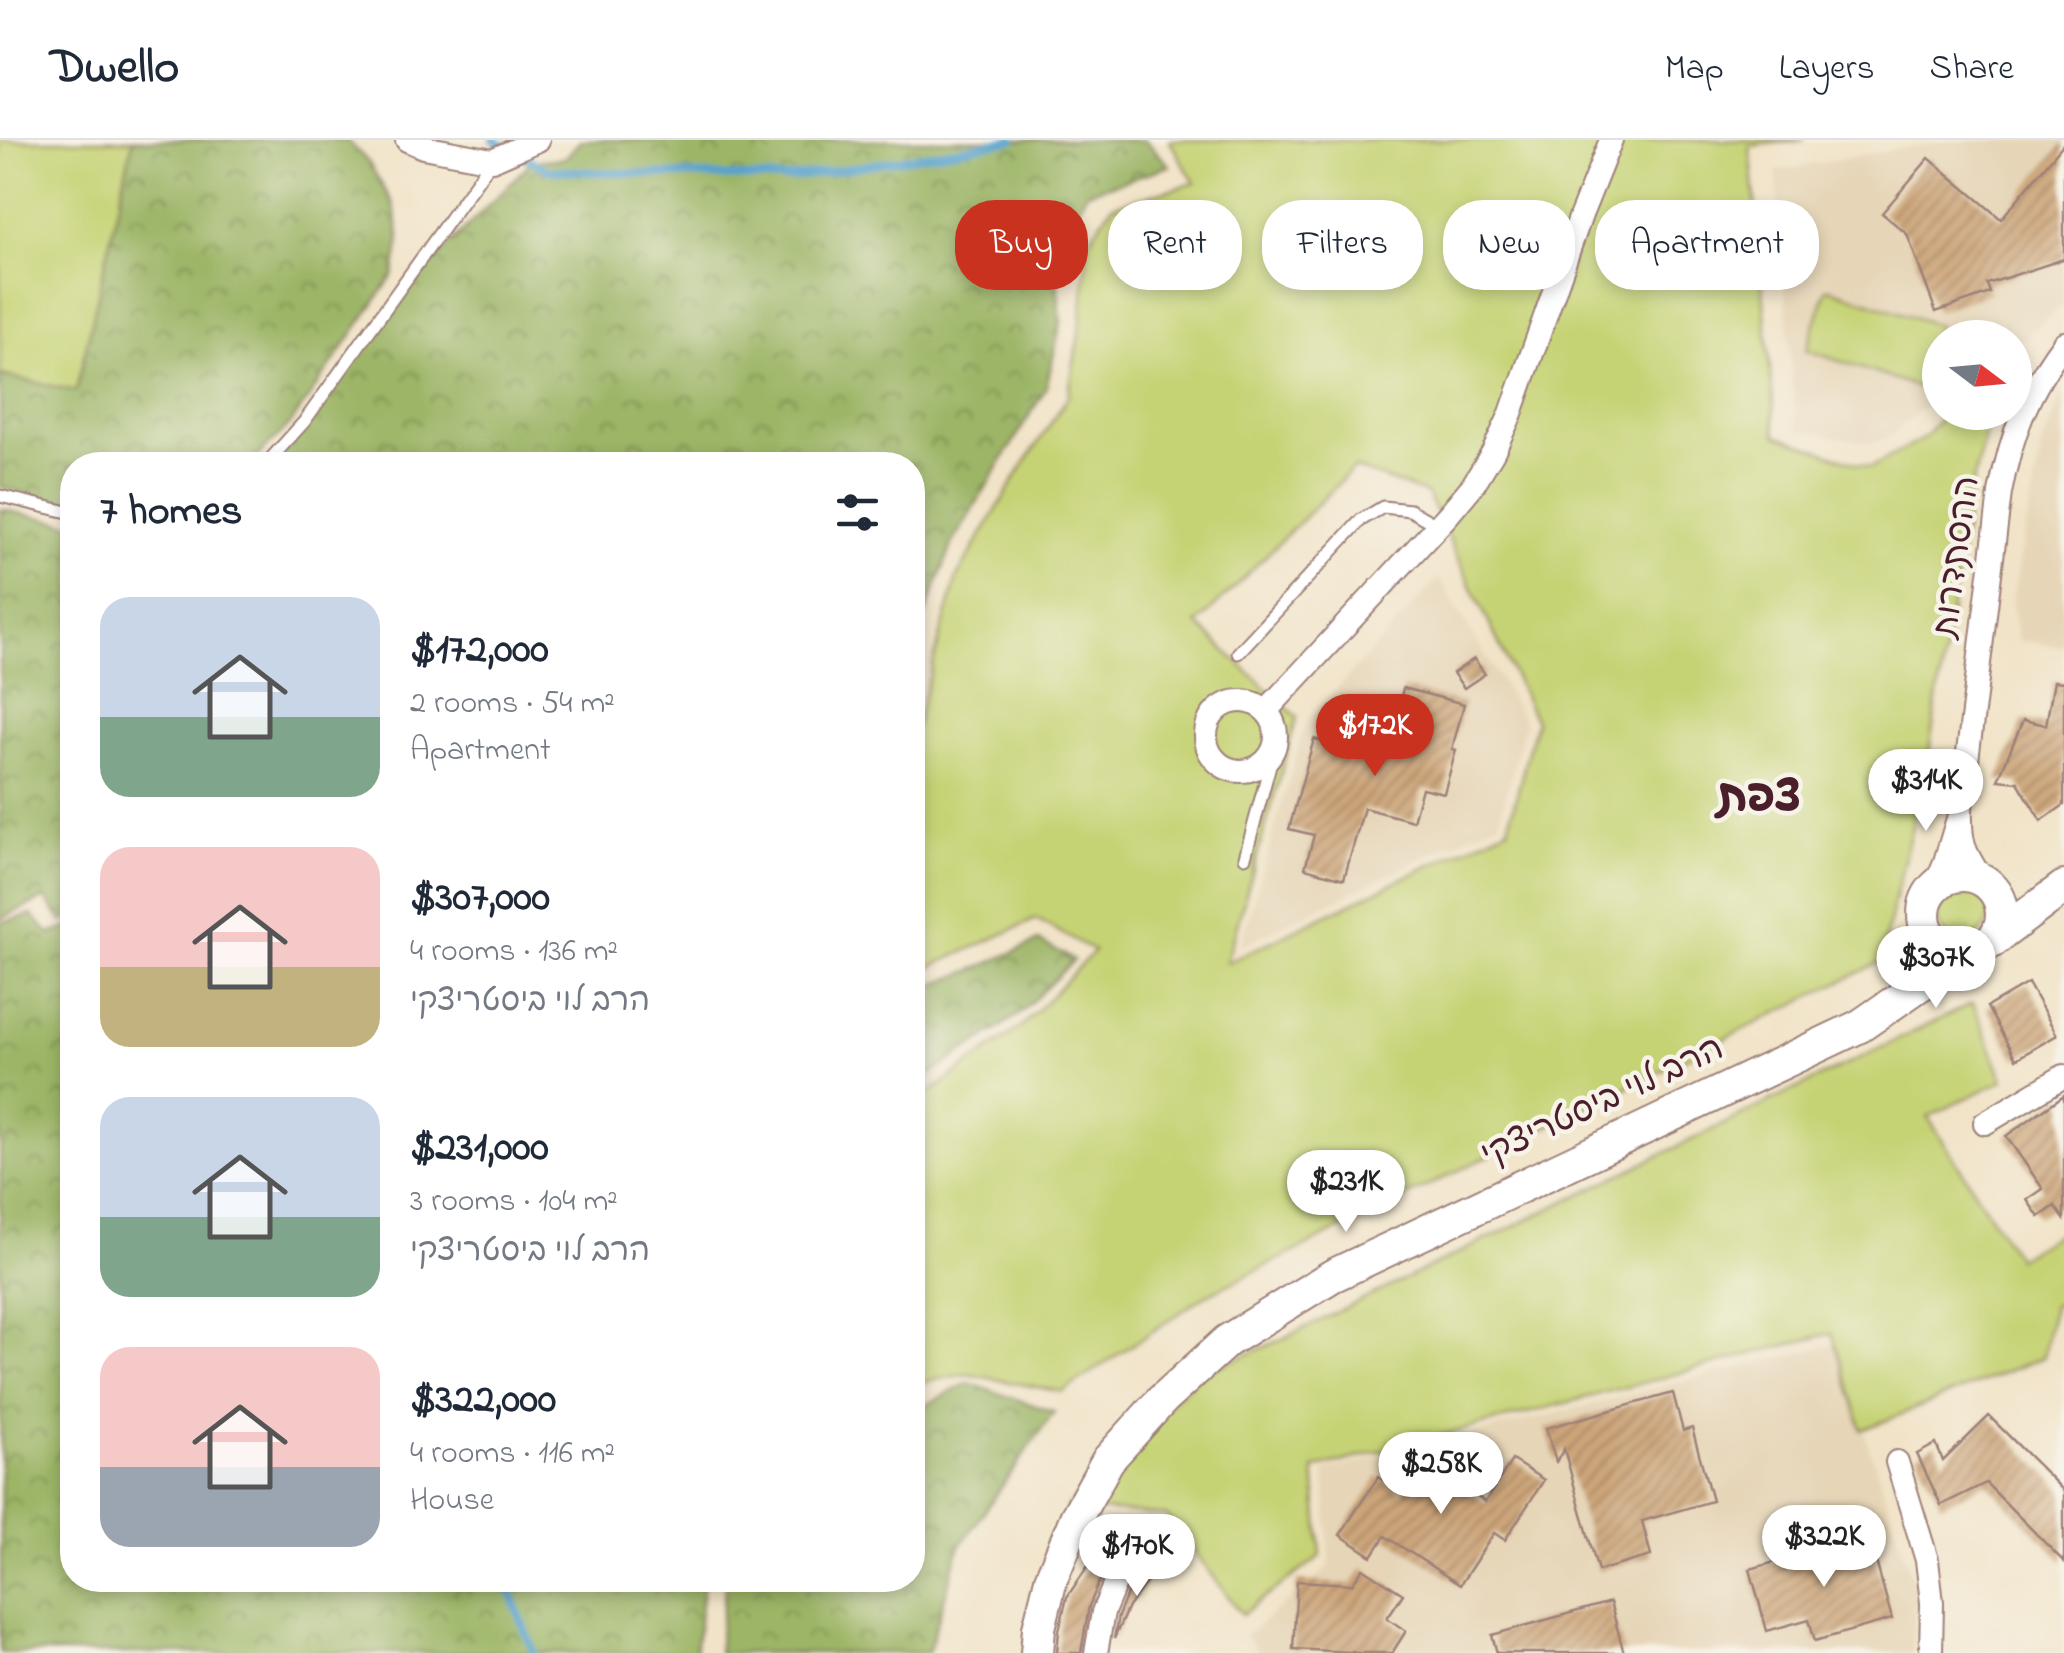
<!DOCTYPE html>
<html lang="en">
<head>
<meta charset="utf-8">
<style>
	:root { --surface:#fff; --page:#f2f2f3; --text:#1f2937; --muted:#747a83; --line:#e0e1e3; --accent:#c8321e }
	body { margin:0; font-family:"Indie Flower","Playpen Sans Hebrew",sans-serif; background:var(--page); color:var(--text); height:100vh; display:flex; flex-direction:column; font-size:38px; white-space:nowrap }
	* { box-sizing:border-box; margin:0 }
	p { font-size:32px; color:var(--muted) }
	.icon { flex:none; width:55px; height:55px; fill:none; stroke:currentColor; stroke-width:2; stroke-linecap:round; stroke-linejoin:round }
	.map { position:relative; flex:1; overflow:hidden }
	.panel { position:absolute; left:60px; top:312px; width:865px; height:1140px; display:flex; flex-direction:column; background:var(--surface); border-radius:40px; box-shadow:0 5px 15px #0003 }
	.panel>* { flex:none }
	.guide { position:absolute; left:955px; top:60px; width:950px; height:90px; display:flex; gap:20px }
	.needle { width:65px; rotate:106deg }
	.buttons { position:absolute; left:1922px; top:180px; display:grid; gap:20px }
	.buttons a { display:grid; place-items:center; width:110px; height:110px; border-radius:50%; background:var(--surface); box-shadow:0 5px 15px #0003; font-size:50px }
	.price { position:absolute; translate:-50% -85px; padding:0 22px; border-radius:35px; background:#fff; color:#222; font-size:32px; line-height:65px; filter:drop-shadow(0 2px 5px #0008) }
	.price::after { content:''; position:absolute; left:50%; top:60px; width:30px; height:22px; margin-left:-15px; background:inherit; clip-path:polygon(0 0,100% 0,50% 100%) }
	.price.on { background:var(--accent); color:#fff }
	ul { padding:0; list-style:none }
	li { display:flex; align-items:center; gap:30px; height:250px; padding:0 40px }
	li span { display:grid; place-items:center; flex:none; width:280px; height:200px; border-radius:30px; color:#555 }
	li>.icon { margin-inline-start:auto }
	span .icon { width:120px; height:120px; fill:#fffc; stroke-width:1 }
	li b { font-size:42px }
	h2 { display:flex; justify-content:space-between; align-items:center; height:120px; padding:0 40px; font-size:42px }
	.tag { padding:0 35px; border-radius:40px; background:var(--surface); box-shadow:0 5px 15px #0003; font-size:35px; line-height:90px }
	.tag.on { background:var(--accent); color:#fff }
	header { display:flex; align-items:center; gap:60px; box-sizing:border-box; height:140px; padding:0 50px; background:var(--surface); border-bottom:2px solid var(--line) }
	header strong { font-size:48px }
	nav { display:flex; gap:55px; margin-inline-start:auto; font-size:35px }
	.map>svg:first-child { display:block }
	.built { fill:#e6d5b7 }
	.grass { fill:#c6d374; stroke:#887950; stroke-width:2.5; fill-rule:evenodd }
	.forest { fill:url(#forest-crowns); stroke:#736a48; stroke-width:2.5 }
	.park { fill:url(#park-tufts); stroke:#887950; stroke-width:2.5 }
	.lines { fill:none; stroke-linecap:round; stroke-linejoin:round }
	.stream { stroke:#56a2ce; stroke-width:8 }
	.building { fill:url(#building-hatch) }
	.lane-casing { stroke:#9e8179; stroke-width:15 }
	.street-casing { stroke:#9e8179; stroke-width:26 }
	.secondary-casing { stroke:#9e8179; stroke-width:36 }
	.lane { stroke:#fff; stroke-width:11 }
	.street { stroke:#fff; stroke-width:22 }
	.secondary { stroke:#fff; stroke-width:32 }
	.labels { text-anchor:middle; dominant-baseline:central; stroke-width:9; stroke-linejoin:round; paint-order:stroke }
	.street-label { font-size:35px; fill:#4a1f2b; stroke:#f7f3e8 }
	.district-label { font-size:45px; font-weight:bold; fill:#4a1f2b; stroke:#f7f3e8 }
</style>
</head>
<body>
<header>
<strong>Dwello</strong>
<nav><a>Map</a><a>Layers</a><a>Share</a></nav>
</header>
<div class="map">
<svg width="2064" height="1513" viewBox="0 0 2064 1513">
	<defs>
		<pattern id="forest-crowns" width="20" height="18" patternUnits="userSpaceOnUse" patternTransform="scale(2.5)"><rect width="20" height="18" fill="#9cb566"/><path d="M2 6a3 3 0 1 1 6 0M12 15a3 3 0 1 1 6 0" fill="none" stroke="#819354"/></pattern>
		<pattern id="park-tufts" width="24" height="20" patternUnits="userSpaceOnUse" patternTransform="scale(2.5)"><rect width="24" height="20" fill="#c6d374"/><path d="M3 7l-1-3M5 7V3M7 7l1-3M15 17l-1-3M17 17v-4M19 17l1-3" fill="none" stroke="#acb565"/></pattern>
		<pattern id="building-hatch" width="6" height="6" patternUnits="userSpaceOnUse" patternTransform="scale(2.5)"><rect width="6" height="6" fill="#cda67a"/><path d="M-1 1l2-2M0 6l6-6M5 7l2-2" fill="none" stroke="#a88764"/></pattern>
	</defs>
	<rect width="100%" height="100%" fill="#f7f3e8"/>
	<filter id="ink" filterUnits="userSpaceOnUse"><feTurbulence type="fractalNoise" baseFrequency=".01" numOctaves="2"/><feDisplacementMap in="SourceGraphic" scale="20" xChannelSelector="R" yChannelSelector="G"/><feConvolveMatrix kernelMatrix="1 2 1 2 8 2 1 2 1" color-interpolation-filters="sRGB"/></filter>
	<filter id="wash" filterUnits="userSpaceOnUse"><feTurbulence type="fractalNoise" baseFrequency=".0048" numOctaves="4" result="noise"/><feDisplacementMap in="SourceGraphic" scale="40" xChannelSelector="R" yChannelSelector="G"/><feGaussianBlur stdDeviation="2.25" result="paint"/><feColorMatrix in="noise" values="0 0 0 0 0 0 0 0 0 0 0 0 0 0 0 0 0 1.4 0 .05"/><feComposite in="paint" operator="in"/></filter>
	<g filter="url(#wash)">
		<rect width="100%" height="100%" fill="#f1e3c7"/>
		<g class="built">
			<polygon points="1950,0 2064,0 2064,164 2022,200 1993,192 1973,192 1968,197 1940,198 1940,243 1926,265 1889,298 1870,303 1796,289 1776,31"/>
			<polygon points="2064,251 2064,507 2018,500 2012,462 2041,309"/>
			<polygon points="1439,438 1525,583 1499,681 1240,806 1306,582"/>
			<polygon points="1835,1204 1917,1452 1912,1513 1258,1513 1245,1496 1330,1427 1325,1331"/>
		</g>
		<g class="grass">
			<polygon points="0,0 140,0 76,252 0,235"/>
			<path d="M 1169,0 L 1805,0 L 1750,6 L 1776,295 L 1870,328 L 1924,298 L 1945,273 L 1991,273 L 1969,357 L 1928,618 L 1880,822 L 1203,1157 L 1063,1252 L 967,1234 L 913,1244 L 912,966 L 1021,887 L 1094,811 L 1036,779 L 913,835 L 913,596 L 918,576 L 957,437 L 1017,335 L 1068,257 L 1081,182 L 1088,101 L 1113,65 L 1195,43 ZM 1354,328 L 1427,354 L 1536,581 L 1508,688 L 1226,823 L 1297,577 L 1197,484 Z"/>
			<polygon points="1827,148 1938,185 1917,247 1806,210"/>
			<polygon points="1973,863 2004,940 1928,977 2017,1118 2064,1090 2064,1162 2053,1166 2043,1217 1862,1290 1832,1193 1314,1329 1321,1416 1242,1474 1167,1376 1067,1367 1199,1235 1278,1201"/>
		</g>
		<g class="forest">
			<polygon points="133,0 347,0 368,22 394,65 400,100 394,134 289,286 248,325 72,325 72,364 0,347 0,235 76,251"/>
			<polygon points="581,0 1145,0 1170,26 1087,52 1055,110 1061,182 1046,248 953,402 913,506 912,325 268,325 413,142 532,21 565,18"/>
			<polygon points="0,369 72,384 72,777 63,782 45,758 0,779"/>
			<polygon points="32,775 50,794 72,786 72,1440 704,1440 695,1513 1,1513 0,783"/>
			<polygon points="1039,801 1074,820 1018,875 913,946 913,853 985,825"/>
			<polygon points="968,1243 1054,1272 960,1406 928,1513 718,1513 726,1440 912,1440 913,1284 926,1265"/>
		</g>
		<circle class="park" cx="1963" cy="774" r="26"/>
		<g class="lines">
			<g class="stream">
				<polyline points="494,0 508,8"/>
				<polyline points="520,14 548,30 786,39 1013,0"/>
				<polyline points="506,1440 534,1513"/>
			</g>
		</g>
		<g id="blocks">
			<g class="building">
				<polygon points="2064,3 2064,119 1987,144 1990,153 1936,172 1907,94 1882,73 1929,18 2001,79"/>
				<polygon points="1474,519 1485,534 1464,548 1453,533"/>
				<polygon points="2054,541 2064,542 2064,665 2041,681 2018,642 1998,640 2023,580 2046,585"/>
				<polygon points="1403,548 1464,564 1452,609 1456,610 1444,653 1422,648 1413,681 1364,668 1344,739 1305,728 1314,695 1289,689 1314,599 1371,615 1390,608"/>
				<polygon points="2028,843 2057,895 2016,919 1987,867"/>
				<polygon points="2064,955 2064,1079 2055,1066 2039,1077 2027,1060 2043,1049 2006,996"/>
				<polygon points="1673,1253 1683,1291 1692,1288 1712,1361 1642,1381 1651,1416 1598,1431 1564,1309 1556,1322 1546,1288"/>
				<polygon points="1989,1276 2064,1351 2064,1422 1986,1343 1941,1365 1917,1314 1936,1304 1943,1321"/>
				<polygon points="1512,1320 1544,1340 1505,1400 1494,1393 1460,1445 1385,1396 1372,1416 1340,1395 1378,1337 1402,1353 1423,1321 1485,1362"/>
				<polygon points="1118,1382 1122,1388 1089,1466 1081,1513 1057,1513 1059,1491 1067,1457"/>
				<polygon points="1869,1396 1892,1479 1815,1501 1809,1479 1767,1491 1750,1429"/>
				<polygon points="1143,1415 1155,1431 1128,1467 1114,1499 1118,1476"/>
				<polygon points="1363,1428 1403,1454 1387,1478 1406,1491 1392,1513 1351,1513 1352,1512 1293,1509 1297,1441 1352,1444"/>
				<polygon points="1610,1462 1624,1513 1497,1513 1492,1495"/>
			</g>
		</g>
	</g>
	<g filter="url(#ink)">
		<use href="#blocks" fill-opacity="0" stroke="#9e8179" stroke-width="2.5"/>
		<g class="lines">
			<g class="lane-casing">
				<g id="lane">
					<polyline points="265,325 304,282 492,20"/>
					<polyline points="0,356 72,373"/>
					<polyline points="1238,513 1361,380 1383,367 1410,370 1438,386"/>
					<polyline points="1245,717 1276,603"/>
				</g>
			</g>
			<g class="street-casing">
				<g id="street">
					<polyline points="407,0 423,7 492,20 538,0"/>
					<circle cx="1241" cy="596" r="35"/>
					<polyline points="1266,571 1448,375 1473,345 1493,312 1510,276 1581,75 1611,0"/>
					<path d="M 1981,738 C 1963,710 1960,702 1961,669 L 2000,353 C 2011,294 2028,251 2064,203"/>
					<polyline points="1934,748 1945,722 1957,682"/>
					<polyline points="1985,983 2064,936"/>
					<polyline points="1897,1322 1927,1420 1932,1463 1931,1513"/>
					<polyline points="1096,1513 1103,1472 1136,1394"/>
				</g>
			</g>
			<g class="secondary-casing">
				<g id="secondary">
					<circle cx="1963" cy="774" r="39"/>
					<polyline points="1991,802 2064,747"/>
					<polyline points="1037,1513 1039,1488 1051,1439 1076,1378 1108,1320 1162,1260 1227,1201 1332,1136 1860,886 1957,819 1972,812"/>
				</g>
			</g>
			<use href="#lane" class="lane"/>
			<use href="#street" class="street"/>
			<use href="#secondary" class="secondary"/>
		</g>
	</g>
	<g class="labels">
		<g class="street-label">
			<text transform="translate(1958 417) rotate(-82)">ההסתדרות</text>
			<text transform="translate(1603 963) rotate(-25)">הרב לוי ביסטריצקי</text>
		</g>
		<g class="district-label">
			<text x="1759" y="659">צפת</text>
		</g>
	</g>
</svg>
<div class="buttons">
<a><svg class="needle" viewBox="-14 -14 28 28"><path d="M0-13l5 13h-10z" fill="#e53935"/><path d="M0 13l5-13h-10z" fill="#747a83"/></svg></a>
</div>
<b class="price on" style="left:1375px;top:639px">$172K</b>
<b class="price" style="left:1926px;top:694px">$314K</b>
<b class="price" style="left:1936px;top:871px">$307K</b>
<b class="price" style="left:1346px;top:1095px">$231K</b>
<b class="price" style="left:1441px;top:1377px">$258K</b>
<b class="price" style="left:1824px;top:1450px">$322K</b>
<b class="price" style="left:1137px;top:1459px">$170K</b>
<div class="guide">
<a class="tag on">Buy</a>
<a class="tag">Rent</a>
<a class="tag">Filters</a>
<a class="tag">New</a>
<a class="tag">Apartment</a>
</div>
<section class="panel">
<h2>7 homes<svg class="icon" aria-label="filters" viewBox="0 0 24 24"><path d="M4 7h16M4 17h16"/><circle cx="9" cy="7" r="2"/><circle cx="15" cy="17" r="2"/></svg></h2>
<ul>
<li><span style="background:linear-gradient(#c9d6e8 60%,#7fa58c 0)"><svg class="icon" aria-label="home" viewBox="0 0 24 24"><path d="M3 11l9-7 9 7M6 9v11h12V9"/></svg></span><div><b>$172,000</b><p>2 rooms · 54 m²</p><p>Apartment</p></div></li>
<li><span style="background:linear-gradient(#f6c9c9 60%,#c2b280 0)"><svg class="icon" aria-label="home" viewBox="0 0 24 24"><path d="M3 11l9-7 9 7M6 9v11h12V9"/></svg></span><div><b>$307,000</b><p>4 rooms · 136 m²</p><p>הרב לוי ביסטריצקי</p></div></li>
<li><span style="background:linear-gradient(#c9d6e8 60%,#7fa58c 0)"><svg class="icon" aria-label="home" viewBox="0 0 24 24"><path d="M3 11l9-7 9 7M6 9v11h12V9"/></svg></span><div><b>$231,000</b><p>3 rooms · 104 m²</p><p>הרב לוי ביסטריצקי</p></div></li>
<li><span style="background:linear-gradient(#f6c9c9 60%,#9aa5b1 0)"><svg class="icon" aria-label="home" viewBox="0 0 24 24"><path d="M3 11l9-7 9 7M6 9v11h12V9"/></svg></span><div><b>$322,000</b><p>4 rooms · 116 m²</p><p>House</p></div></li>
</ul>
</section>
</div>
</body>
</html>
